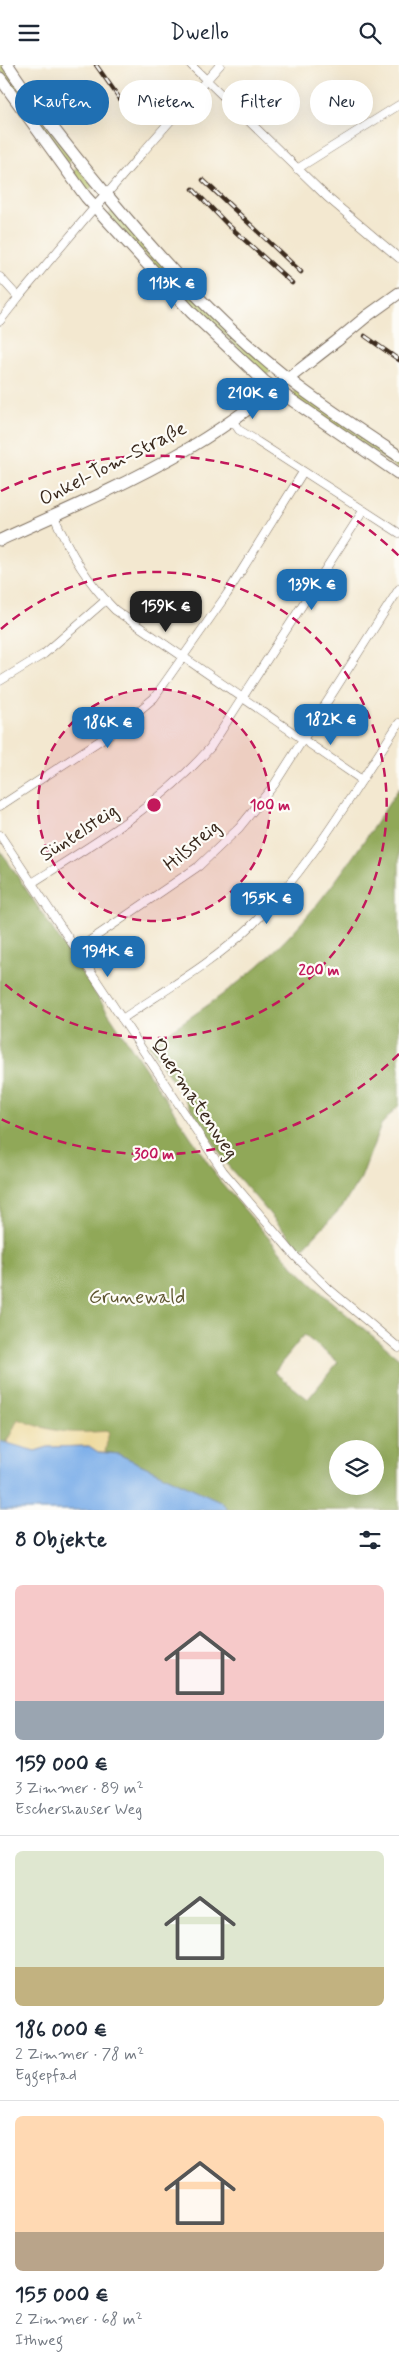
<!DOCTYPE html>
<html lang="de">
<head>
<meta charset="utf-8">
<style>
	:root { --surface:#fff; --page:#f6f6f7; --text:#1f2937; --muted:#747a83; --line:#e0e1e3; --accent:#1f6fb2 }
	body { margin:0; font-family:Mynerve,sans-serif; background:var(--page); color:var(--text); height:100vh; display:flex; flex-direction:column; font-size:19px; white-space:nowrap }
	* { box-sizing:border-box; margin:0 }
	p { font-size:16px; color:var(--muted) }
	.icon { flex:none; width:28px; height:28px; fill:none; stroke:currentColor; stroke-width:2; stroke-linecap:round; stroke-linejoin:round }
	.map { position:relative; height:1445px; overflow:hidden }
	.side { display:flex; flex-direction:column; background:var(--surface); flex:1 }
	.side>* { flex:none }
	.top-card { position:absolute; left:15px; top:15px; width:370px; height:45px; display:flex; gap:10px }
	.tools { position:absolute; left:329px; top:1375px; display:grid; gap:10px }
	.tools a { display:grid; place-items:center; width:55px; height:55px; border-radius:50%; background:var(--surface); box-shadow:0 5px 20px #0002; font-size:25px }
	.price { position:absolute; translate:-50% -42px; padding:0 11px; border-radius:10px; background:var(--accent); color:#fff; font-size:16px; line-height:32px; filter:drop-shadow(0 1px 2px #0008) }
	.price::after { content:''; position:absolute; left:50%; top:30px; width:15px; height:11px; margin-left:-8px; background:inherit; clip-path:polygon(0 0,100% 0,50% 100%) }
	.price.active { background:#222; color:#fff }
	ul { padding:0; list-style:none }
	li { display:grid; align-content:center; gap:10px; height:265px; padding:0 15px }
	li+li { border-top:1px solid var(--line) }
	li span { display:grid; place-items:center; height:155px; border-radius:8px; color:#555 }
	li>.icon { margin-inline-start:auto }
	span .icon { width:90px; height:90px; fill:#fffc; stroke-width:1 }
	li b { font-size:21px }
	h2 { display:flex; justify-content:space-between; align-items:center; height:60px; padding:0 15px; font-size:21px }
	.chip { padding:0 18px; border-radius:22px; background:var(--surface); box-shadow:0 5px 20px #0002; font-size:18px; line-height:45px }
	.chip.active { background:var(--accent); color:#fff }
	header { display:flex; justify-content:space-between; align-items:center; height:65px; padding:0 15px; background:var(--surface); font-size:22px; font-weight:600 }
	.map>svg:first-child { display:block }
	.green { fill:#b5c263; stroke:#787640 }
	.forest { fill:#90a859; stroke:#66693c; fill-rule:evenodd }
	.sand { fill:#eeda9e; stroke:#94825e }
	.water { fill:#7dafe9; stroke:#5c6c84 }
	.lines { fill:none; stroke-linecap:round; stroke-linejoin:round }
	.minor-casing { stroke:#7b6c5c; stroke-width:9 }
	.tertiary-casing { stroke:#7b6c5c; stroke-width:12 }
	.secondary-casing { stroke:#7b6c5c; stroke-width:13 }
	.minor { stroke:#fff; stroke-width:8 }
	.tertiary { stroke:#fff; stroke-width:10 }
	.secondary { stroke:#fff; stroke-width:11 }
	.rail-casing { stroke:#3b2a1e; stroke-width:4.5 }
	.rail { stroke:#fdfcf7; stroke-width:2.5; stroke-dasharray:8; stroke-linecap:butt }
	.minor-bridge-casing { stroke:#7b6c5c; stroke-width:9; stroke-linecap:butt }
	.secondary-bridge-casing { stroke:#7b6c5c; stroke-width:13; stroke-linecap:butt }
	.minor-bridge { stroke:#fff; stroke-width:8 }
	.secondary-bridge { stroke:#fff; stroke-width:11 }
	.ring { fill:none; stroke:#c2185b; stroke-width:2.5; stroke-dasharray:9 6 }
	.labels { text-anchor:middle; dominant-baseline:central; stroke-width:4.5; stroke-linejoin:round; paint-order:stroke }
	.street-label { font-size:20px; fill:#3b2a1e; stroke:#fdfcf7 }
	.park-label { font-size:20px; fill:#605833; stroke:#fdfcf7 }
	.centre { fill:#c2185b; stroke:#fdfcf7; stroke-width:2.5 }
	.ring-label { font-size:15px; text-anchor:middle; font-weight:bold; fill:#c2185b; stroke:#fdfcf7; stroke-width:4.5; stroke-linejoin:round; paint-order:stroke }
</style>
</head>
<body>
<header><svg class="icon" aria-label="menu" viewBox="0 0 24 24"><path d="M4 6h16M4 12h16M4 18h16"/></svg>Dwello<svg class="icon" aria-label="search" viewBox="0 0 24 24"><circle cx="10" cy="10" r="6"/><path d="M15 15l6 6"/></svg></header>
<div class="map">
<svg width="399" height="1445" viewBox="0 0 399 1445">
	<rect width="100%" height="100%" fill="#fdfcf7"/>
	<filter id="ink" filterUnits="userSpaceOnUse"><feTurbulence type="fractalNoise" baseFrequency=".02" numOctaves="2"/><feDisplacementMap in="SourceGraphic" scale="10" xChannelSelector="R" yChannelSelector="G"/><feConvolveMatrix kernelMatrix="1 2 1 2 8 2 1 2 1" color-interpolation-filters="sRGB"/></filter>
	<filter id="wash" filterUnits="userSpaceOnUse"><feTurbulence type="fractalNoise" baseFrequency=".0096" numOctaves="4" result="noise"/><feDisplacementMap in="SourceGraphic" scale="20" xChannelSelector="R" yChannelSelector="G"/><feGaussianBlur stdDeviation="1.12" result="paint"/><feColorMatrix in="noise" values="0 0 0 0 0 0 0 0 0 0 0 0 0 0 0 0 0 1.4 0 .05"/><feComposite in="paint" operator="in"/></filter>
	<g filter="url(#wash)">
		<rect width="100%" height="100%" fill="#f3e8d0"/>
		<g class="green">
			<polygon points="0,0 3,0 72,95 67,98 0,5"/>
			<polygon points="77,102 93,121 87,127 73,106"/>
			<polygon points="113,145 273,305 266,310 177,224 108,151"/>
			<polygon points="297,325 399,398 399,404 291,330"/>
		</g>
		<g class="forest">
			<path d="M 399,723 L 399,1040 L 381,1060 L 361,1113 L 342,1142 L 301,1185 L 229,1102 L 149,980 C 189,953 230,927 266,894 C 320,844 359,784 399,723 Z"/>
			<path d="M 0,785 L 220,1116 L 291,1199 L 328,1234 L 399,1293 L 399,1445 L 229,1445 L 220,1436 L 118,1389 L 105,1387 L 108,1366 L 72,1369 L 37,1361 L 7,1373 L 6,1379 L 0,1376 ZM 304,1270 L 338,1297 L 308,1334 L 274,1307 ZM 338,1384 L 375,1384 L 375,1421 L 338,1421 Z"/>
		</g>
		<path class="sand" d="M 18,1354 C 54,1368 70,1369 109,1366 L 105,1387 L 98,1387 L 89,1381 L 48,1382 L 35,1386 L 6,1379 Z"/>
		<polygon class="water" points="0,1376 35,1386 48,1382 89,1381 98,1387 118,1389 220,1436 229,1445 0,1445"/>
	</g>
	<g filter="url(#ink)">
		<g class="lines">
			<g class="minor-casing">
				<g id="minor">
					<polyline points="191,0 327,132 399,193"/>
					<polyline points="164,63 220,0"/>
					<polyline points="297,104 399,40"/>
					<polyline points="106,130 142,88"/>
					<polyline points="0,212 18,232"/>
					<polyline points="0,256 22,228 94,143"/>
					<polyline points="232,355 239,365 254,374"/>
					<polyline points="258,377 399,468"/>
					<path d="M 54,451 C 69,487 87,517 115,545 L 362,715"/>
					<polyline points="0,616 44,589 106,535"/>
					<polyline points="0,741 116,665 154,633 227,529 303,407"/>
					<polyline points="0,770 223,1106 295,1191 329,1224 399,1283"/>
					<path d="M 32,818 C 95,778 160,740 210,683 L 363,446"/>
					<polyline points="76,885 199,801 239,763 274,720 399,524"/>
					<path d="M 122,954 C 165,925 213,898 251,861 C 311,802 353,727 399,658"/>
				</g>
			</g>
			<g class="tertiary-casing">
				<polyline id="tertiary" points="94,143 106,130"/>
			</g>
			<g class="secondary-casing">
				<g id="secondary">
					<path d="M 8,0 C 38,46 72,88 107,130 C 162,196 219,259 287,313 C 323,341 361,366 399,391"/>
					<polyline points="0,13 86,132 192,248 264,316 399,409"/>
					<polyline points="367,251 399,228"/>
					<path d="M 0,475 C 65,446 129,418 191,382 C 243,351 290,312 338,275"/>
				</g>
			</g>
			<use href="#minor" class="minor"/>
			<use href="#tertiary" class="tertiary"/>
			<use href="#secondary" class="secondary"/>
			<g class="rail-casing">
				<g id="rail">
					<polyline points="96,0 120,34"/>
					<polyline points="203,115 301,207"/>
					<polyline points="193,124 227,159 292,218"/>
					<polyline points="365,271 399,295"/>
				</g>
			</g>
			<use href="#rail" class="rail"/>
			<g class="minor-bridge-casing">
				<polyline id="minor-bridge" points="142,88 164,63"/>
			</g>
			<g class="secondary-bridge-casing">
				<polyline id="secondary-bridge" points="338,275 367,251"/>
			</g>
			<use href="#minor-bridge" class="minor-bridge"/>
			<use href="#secondary-bridge" class="secondary-bridge"/>
		</g>
	</g>
	<circle cx="154" cy="740" r="116" fill="#c2185b" fill-opacity=".12"/>
	<g class="ring">
		<circle cx="154" cy="740" r="116"/>
		<path d="M1 564A233 233 0 1 1 1 916"/>
		<path d="M399 989A349 349 0 0 1 1 1054M1 426A349 349 0 0 1 399 491"/>
	</g>
	<g class="labels">
		<g class="street-label">
			<text transform="translate(113 399) rotate(-27)">Onkel-Tom-Straße</text>
			<text transform="translate(79 768) rotate(-33)">Süntelsteig</text>
			<text transform="translate(192 781) rotate(-40)">Hilssteig</text>
			<text transform="translate(194 1034) rotate(56)">Quermatenweg</text>
		</g>
		<g class="park-label">
			<text x="137" y="1232">Grunewald</text>
		</g>
	</g>
	<circle cx="154" cy="740" r="8" class="centre"/>
	<g class="ring-label">
		<text x="270" y="745">100 m</text>
		<text x="319" y="910">200 m</text>
		<text x="154" y="1094">300 m</text>
	</g>
</svg>
<div class="tools">
<a><svg class="icon" aria-label="layers" viewBox="0 0 24 24"><path d="M12 4l9 5-9 5-9-5zM3 14l9 5 9-5"/></svg></a>
</div>
<b class="price" style="left:172px;top:245px">113K €</b>
<b class="price" style="left:253px;top:355px">210K €</b>
<b class="price" style="left:312px;top:546px">139K €</b>
<b class="price active" style="left:166px;top:568px">159K €</b>
<b class="price" style="left:331px;top:681px">182K €</b>
<b class="price" style="left:108px;top:684px">186K €</b>
<b class="price" style="left:267px;top:860px">155K €</b>
<b class="price" style="left:108px;top:913px">194K €</b>
<div class="top-card">
<a class="chip active">Kaufen</a>
<a class="chip">Mieten</a>
<a class="chip">Filter</a>
<a class="chip">Neu</a>
</div>
</div>
<section class="side">
<h2>8 Objekte<svg class="icon" aria-label="filters" viewBox="0 0 24 24"><path d="M4 7h16M4 17h16"/><circle cx="9" cy="7" r="2"/><circle cx="15" cy="17" r="2"/></svg></h2>
<ul>
<li><span style="background:linear-gradient(#f6c9c9 75%,#9aa5b1 0)"><svg class="icon" aria-label="home" viewBox="0 0 24 24"><path d="M3 11l9-7 9 7M6 9v11h12V9"/></svg></span><div><b>159 000 €</b><p>3 Zimmer · 89 m²</p><p>Eschershauser Weg</p></div></li>
<li><span style="background:linear-gradient(#dfe7d0 75%,#c2b280 0)"><svg class="icon" aria-label="home" viewBox="0 0 24 24"><path d="M3 11l9-7 9 7M6 9v11h12V9"/></svg></span><div><b>186 000 €</b><p>2 Zimmer · 78 m²</p><p>Eggepfad</p></div></li>
<li><span style="background:linear-gradient(#ffd9b3 75%,#b9a48a 0)"><svg class="icon" aria-label="home" viewBox="0 0 24 24"><path d="M3 11l9-7 9 7M6 9v11h12V9"/></svg></span><div><b>155 000 €</b><p>2 Zimmer · 68 m²</p><p>Ithweg</p></div></li>
</ul>
</section>
</body>
</html>
